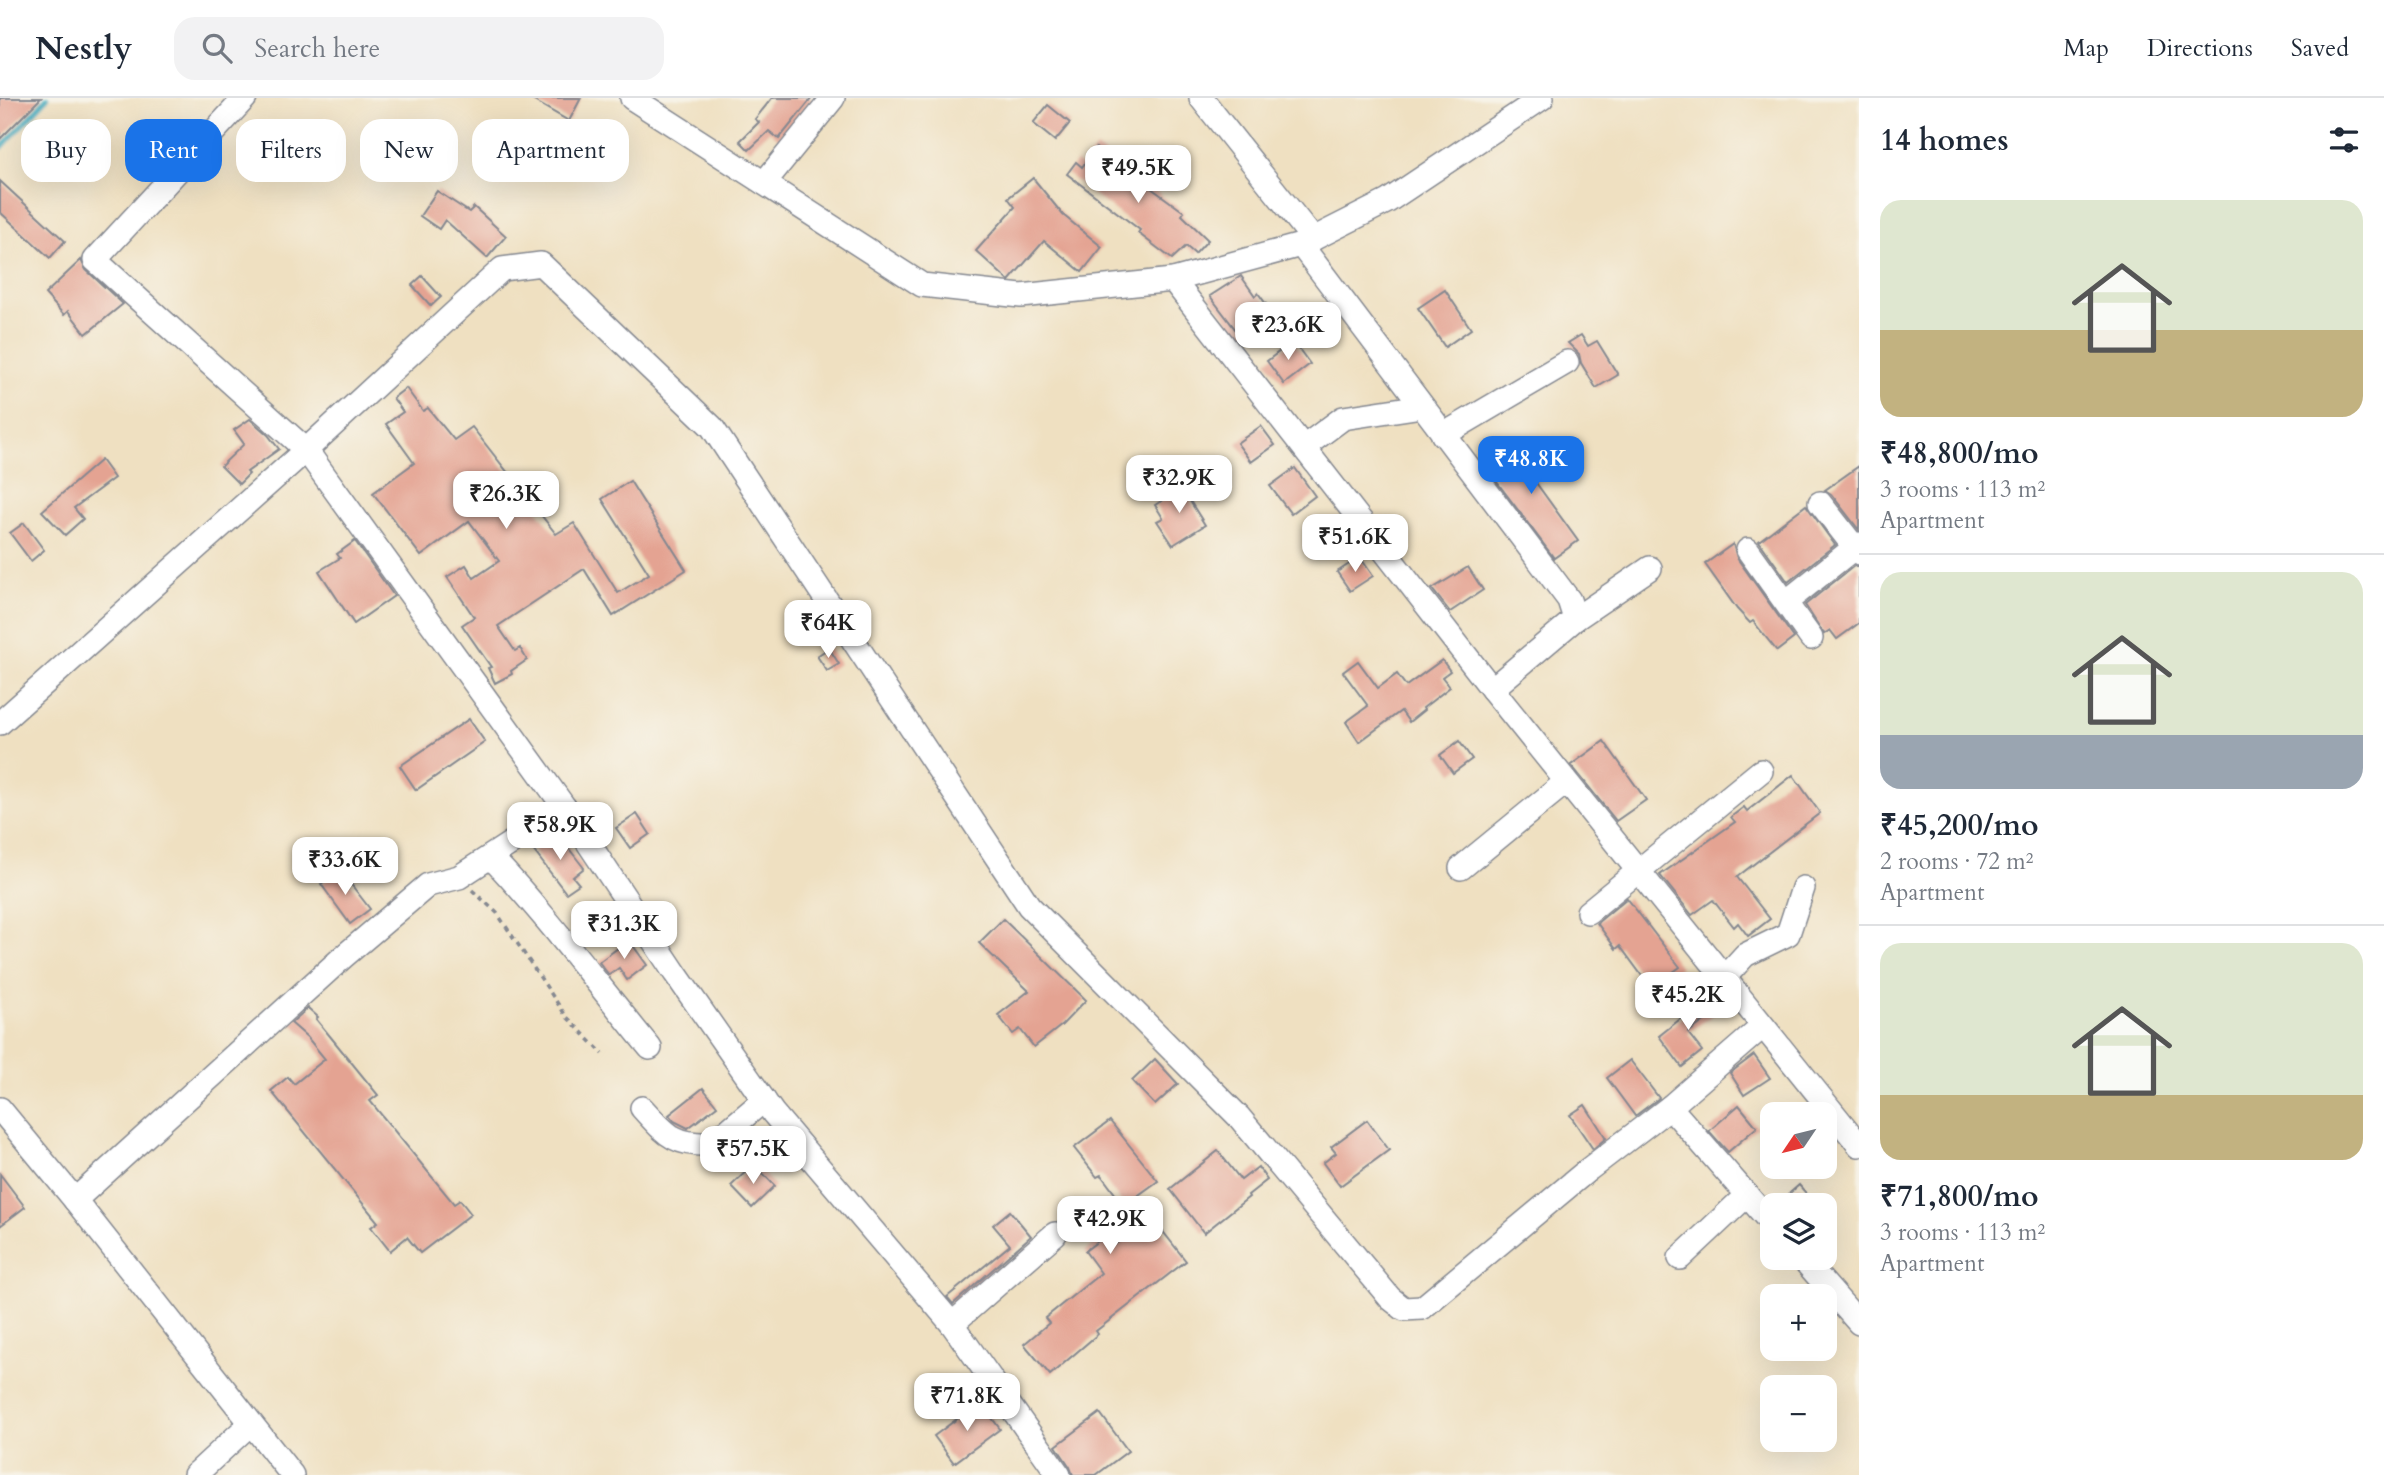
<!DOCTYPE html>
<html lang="en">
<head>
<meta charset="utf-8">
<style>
	:root { --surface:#fff; --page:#f2f2f3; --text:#1f2937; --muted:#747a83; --line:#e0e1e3; --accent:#1a73e8 }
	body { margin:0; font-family:Cardo,serif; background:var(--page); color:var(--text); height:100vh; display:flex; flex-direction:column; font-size:26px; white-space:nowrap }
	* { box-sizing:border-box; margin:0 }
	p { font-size:23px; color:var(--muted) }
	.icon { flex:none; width:38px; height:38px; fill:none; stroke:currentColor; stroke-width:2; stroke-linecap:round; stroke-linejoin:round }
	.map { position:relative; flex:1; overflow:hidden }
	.drawer { display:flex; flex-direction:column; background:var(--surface); width:525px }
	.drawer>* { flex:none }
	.guide { position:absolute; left:21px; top:21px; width:665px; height:63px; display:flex; gap:14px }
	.needle { width:46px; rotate:235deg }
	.tools { position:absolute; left:1760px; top:1004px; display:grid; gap:14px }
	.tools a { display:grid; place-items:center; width:77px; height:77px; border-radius:14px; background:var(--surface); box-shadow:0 7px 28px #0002; font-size:35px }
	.price { position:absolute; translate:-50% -60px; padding:0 16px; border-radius:14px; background:#fff; color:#222; font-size:23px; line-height:46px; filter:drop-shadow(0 2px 4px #0008) }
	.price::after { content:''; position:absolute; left:50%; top:42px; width:21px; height:16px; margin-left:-10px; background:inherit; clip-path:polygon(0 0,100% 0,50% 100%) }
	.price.current { background:var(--accent); color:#fff }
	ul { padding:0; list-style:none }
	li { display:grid; align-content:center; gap:14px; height:371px; padding:0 21px }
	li+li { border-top:2px solid var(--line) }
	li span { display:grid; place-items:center; height:217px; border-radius:21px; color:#555 }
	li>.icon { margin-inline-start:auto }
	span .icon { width:126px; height:126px; fill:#fffc; stroke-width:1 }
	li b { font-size:30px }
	h2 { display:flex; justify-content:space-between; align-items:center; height:84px; padding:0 21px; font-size:30px }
	.chip { padding:0 24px; border-radius:21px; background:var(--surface); box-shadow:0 7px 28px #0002; font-size:24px; line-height:63px }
	.chip.current { background:var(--accent); color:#fff }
	header { display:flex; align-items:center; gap:42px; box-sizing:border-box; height:98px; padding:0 35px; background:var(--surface); border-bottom:2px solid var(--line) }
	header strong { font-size:33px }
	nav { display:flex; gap:38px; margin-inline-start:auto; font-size:24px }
	.search { width:490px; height:63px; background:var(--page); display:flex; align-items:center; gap:18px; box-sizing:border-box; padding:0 24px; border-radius:21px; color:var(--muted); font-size:26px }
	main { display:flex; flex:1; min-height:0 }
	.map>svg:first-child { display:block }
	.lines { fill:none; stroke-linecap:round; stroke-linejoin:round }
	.stream { stroke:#3ea9be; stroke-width:5 }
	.building { fill:#e4a392 }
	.minor-casing { stroke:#858890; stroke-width:26 }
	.path { stroke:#858890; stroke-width:3.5; stroke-dasharray:5 5; stroke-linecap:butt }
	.minor { stroke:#fff; stroke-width:23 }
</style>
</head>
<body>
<header>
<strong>Nestly</strong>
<div class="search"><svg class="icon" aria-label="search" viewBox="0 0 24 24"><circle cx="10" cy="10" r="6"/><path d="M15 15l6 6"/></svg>Search here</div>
<nav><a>Map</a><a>Directions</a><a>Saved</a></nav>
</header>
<main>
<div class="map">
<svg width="1859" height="1377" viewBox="0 0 1859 1377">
	<rect width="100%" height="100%" fill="#f7f3e8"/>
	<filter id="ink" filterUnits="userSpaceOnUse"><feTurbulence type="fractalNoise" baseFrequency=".0143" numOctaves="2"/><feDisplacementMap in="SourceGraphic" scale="14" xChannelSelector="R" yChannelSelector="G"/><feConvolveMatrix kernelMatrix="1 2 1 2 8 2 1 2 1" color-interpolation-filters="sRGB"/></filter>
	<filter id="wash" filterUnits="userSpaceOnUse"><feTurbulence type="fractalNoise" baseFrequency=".00686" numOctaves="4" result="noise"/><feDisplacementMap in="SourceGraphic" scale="28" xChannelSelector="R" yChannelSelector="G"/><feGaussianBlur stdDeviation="1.57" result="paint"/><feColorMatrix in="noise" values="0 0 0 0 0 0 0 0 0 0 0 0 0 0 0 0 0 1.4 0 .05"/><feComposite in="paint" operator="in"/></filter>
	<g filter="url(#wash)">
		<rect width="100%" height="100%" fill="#efe0c1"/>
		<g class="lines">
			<polyline class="stream" points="0,51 47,0"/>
		</g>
		<g id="blocks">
			<g class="building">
				<polygon points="0,0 41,0 0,41"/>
				<polygon points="529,0 581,0 569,23"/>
				<polygon points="772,0 812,0 779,41 769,33 749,52 740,43 759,24 755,21"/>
				<polygon points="1048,7 1070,25 1055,43 1033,25"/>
				<polygon points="1096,50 1184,114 1182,117 1208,142 1195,156 1186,148 1172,161 1138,135 1140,132 1067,76 1076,64 1082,69"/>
				<polygon points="1033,80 1063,117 1102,149 1082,174 1044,143 1009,183 976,153 1015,109 1008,100"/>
				<polygon points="0,83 65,143 50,160 0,114"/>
				<polygon points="437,93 469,114 474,109 506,138 487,160 445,122 439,131 420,118"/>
				<polygon points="81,162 86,172 123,206 86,236 68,213 64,217 45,196"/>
				<polygon points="422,178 441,199 431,208 412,187"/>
				<polygon points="1241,178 1255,198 1258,195 1274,217 1242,240 1210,198"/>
				<polygon points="1445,192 1471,231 1445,249 1418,210"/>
				<polygon points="1581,237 1588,248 1597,243 1618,277 1596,290 1581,265 1579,256 1568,245"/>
				<polygon points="1293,243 1310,266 1284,286 1267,263"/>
				<polygon points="406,290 423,313 428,310 454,342 472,329 556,436 574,425 618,495 649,476 602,401 630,383 686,472 613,518 584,471 498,528 515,553 520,550 527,562 511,573 512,576 495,585 488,570 491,569 462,527 474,519 447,479 466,467 474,480 499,463 469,423 421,458 373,395 414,365 386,326 403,314 393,300"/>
				<polygon points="250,321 268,337 279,351 247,374 249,376 239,386 221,368 244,346 234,332"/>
				<polygon points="1261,328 1275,347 1251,364 1237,345"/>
				<polygon points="1538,346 1554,369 1534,382 1578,443 1554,460 1482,364 1503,349 1513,363"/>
				<polygon points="101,362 114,380 74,410 83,421 65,437 42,413"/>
				<polygon points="1859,368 1859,432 1831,396 1825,392"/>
				<polygon points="1295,370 1315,398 1291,416 1270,388"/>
				<polygon points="1189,386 1197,399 1190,403 1205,427 1173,447 1157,423 1163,420 1155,407"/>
				<polygon points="1806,407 1835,447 1788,484 1759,443"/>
				<polygon points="24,425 44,452 31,463 10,435"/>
				<polygon points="355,443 394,498 354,526 319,473 340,460 337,456"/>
				<polygon points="1733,446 1737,460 1794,540 1777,553 1753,523 1750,525 1737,511 1705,466"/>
				<polygon points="1360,459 1373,478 1350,493 1337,474"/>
				<polygon points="1854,468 1859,469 1859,525 1837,541 1830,532 1824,536 1805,507"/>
				<polygon points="1468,469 1483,492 1450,514 1432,491"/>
				<polygon points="829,550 839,566 827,573 817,558"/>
				<polygon points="1442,562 1450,573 1442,579 1450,589 1423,610 1424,612 1409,624 1401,613 1359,644 1346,624 1368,608 1343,574 1358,563 1378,590 1397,576 1406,588"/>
				<polygon points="469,621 485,644 416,692 400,668"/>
				<polygon points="1459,643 1472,661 1453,675 1440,657"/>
				<polygon points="1604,643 1646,702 1616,723 1571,667"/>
				<polygon points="1793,677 1820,715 1737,779 1770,821 1748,838 1738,825 1734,829 1713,802 1692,817 1660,777 1735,724 1731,719 1744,709 1747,713"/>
				<polygon points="637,716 650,736 630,750 616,730"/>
				<polygon points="556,734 584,770 573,779 579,786 566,795 533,752"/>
				<polygon points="340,772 370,811 350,826 321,786"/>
				<polygon points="1627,800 1680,869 1651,890 1620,848 1616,851 1597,825"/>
				<polygon points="1003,821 1086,902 1062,927 1034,949 1020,931 1013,936 998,917 1029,893 979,845"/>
				<polygon points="629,842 647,867 627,882 619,870 609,877 599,864"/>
				<polygon points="1709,898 1719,912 1688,935 1702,953 1682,969 1659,938"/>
				<polygon points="308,910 318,919 316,921 378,997 370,1003 454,1106 460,1102 471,1116 420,1155 407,1139 390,1153 371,1129 378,1124 271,993 288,979 294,986 325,961 307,939 291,925"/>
				<polygon points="1754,957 1770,980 1744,997 1730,975"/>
				<polygon points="1155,961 1178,986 1155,1007 1132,983"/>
				<polygon points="1630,962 1659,1000 1635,1018 1607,980"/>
				<polygon points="703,990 717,1008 688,1030 674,1023 669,1017"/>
				<polygon points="1585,1007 1606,1040 1593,1051 1570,1017"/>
				<polygon points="1739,1007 1757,1029 1728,1054 1709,1033"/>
				<polygon points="1367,1022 1389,1052 1340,1088 1323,1065 1336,1055 1331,1049"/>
				<polygon points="1110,1023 1158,1083 1136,1099 1186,1163 1096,1233 1098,1236 1050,1277 1024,1246 1049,1225 1045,1220 1101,1175 1085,1153 1106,1137 1114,1147 1139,1128 1101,1077 1097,1079 1074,1050"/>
				<polygon points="1218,1053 1241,1082 1258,1069 1267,1082 1248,1097 1249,1099 1204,1135 1170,1091"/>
				<polygon points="754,1066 775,1088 752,1110 731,1088"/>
				<polygon points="0,1076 25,1109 0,1128"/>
				<polygon points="1799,1087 1817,1108 1775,1108"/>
				<polygon points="1010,1113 1031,1138 953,1206 947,1199 1010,1147 993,1127"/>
				<polygon points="980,1304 1000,1331 954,1365 934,1338"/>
				<polygon points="1100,1315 1128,1353 1096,1377 1073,1377 1070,1369 1056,1348"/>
			</g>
		</g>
	</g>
	<g filter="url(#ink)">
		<use href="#blocks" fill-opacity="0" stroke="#858890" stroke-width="2"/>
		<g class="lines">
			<g class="minor-casing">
				<g id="minor">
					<polyline points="245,0 95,162 306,352 565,710 675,875 773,1015 952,1226"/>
					<polyline points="632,0 922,187 1021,198 1173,182 1301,147 1388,103 1542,0"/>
					<polyline points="1201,0 1313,141"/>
					<polyline points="764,85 833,0"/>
					<polyline points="1301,147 1569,502 1575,521 1492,591"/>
					<polyline points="1173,182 1492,591 1859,1047"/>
					<polyline points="1443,337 1567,264"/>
					<polyline points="1304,349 1343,320 1422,308"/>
					<polyline points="1820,405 1859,455"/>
					<polyline points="1748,452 1811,540"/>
					<polyline points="1786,504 1859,446"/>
					<polyline points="1575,521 1650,470"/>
					<polyline points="0,625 306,352 502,171 541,166 712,329 1029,808 1239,1019 1390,1200 1404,1211 1422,1210 1589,1071 1670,1009 1762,929"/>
					<path d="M 491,759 C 548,819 597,886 650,950"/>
					<polyline points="1461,770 1566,684"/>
					<polyline points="1588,814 1761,673"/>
					<polyline points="1723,881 1745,857 1788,836 1803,790"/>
					<polyline points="1670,1009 1773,1127"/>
					<path d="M 642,1010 C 666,1036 674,1048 712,1046 L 764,1002"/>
					<polyline points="0,1011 75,1102 292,1377"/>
					<polyline points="75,1102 343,859 428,787 459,779 565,710"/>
					<polyline points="1055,1136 952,1226 1059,1377"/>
					<polyline points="1680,1160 1747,1097"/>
					<polyline points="1802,1160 1859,1225"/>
					<polyline points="195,1377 250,1326"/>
				</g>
			</g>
			<polyline class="path" points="472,792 497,815 566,918 603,956"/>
			<use href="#minor" class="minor"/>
		</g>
	</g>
</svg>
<div class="tools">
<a><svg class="needle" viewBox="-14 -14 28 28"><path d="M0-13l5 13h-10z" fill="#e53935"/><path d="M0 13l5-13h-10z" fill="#747a83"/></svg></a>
<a><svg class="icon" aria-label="layers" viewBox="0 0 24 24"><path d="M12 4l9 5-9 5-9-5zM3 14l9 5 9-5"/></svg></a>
<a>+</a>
<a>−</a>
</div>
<b class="price" style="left:1138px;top:107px">₹49.5K</b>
<b class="price" style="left:1288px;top:264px">₹23.6K</b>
<b class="price current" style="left:1531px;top:398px">₹48.8K</b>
<b class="price" style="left:1179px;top:417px">₹32.9K</b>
<b class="price" style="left:506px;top:433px">₹26.3K</b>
<b class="price" style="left:1355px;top:476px">₹51.6K</b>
<b class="price" style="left:828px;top:562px">₹64K</b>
<b class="price" style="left:560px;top:764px">₹58.9K</b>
<b class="price" style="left:345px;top:799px">₹33.6K</b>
<b class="price" style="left:624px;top:863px">₹31.3K</b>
<b class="price" style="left:1688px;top:934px">₹45.2K</b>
<b class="price" style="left:753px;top:1088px">₹57.5K</b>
<b class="price" style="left:1110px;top:1158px">₹42.9K</b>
<b class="price" style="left:967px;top:1335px">₹71.8K</b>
<div class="guide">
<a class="chip">Buy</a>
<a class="chip current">Rent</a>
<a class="chip">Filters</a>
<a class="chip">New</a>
<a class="chip">Apartment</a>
</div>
</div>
<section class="drawer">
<h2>14 homes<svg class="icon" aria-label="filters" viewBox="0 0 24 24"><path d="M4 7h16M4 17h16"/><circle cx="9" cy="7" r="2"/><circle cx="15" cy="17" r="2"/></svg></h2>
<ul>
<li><span style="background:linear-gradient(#dfe7d0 60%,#c2b280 0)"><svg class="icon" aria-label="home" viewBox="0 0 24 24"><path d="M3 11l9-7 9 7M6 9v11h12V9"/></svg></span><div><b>₹48,800/mo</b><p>3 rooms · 113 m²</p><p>Apartment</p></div></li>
<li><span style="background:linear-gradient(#dfe7d0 75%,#9aa5b1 0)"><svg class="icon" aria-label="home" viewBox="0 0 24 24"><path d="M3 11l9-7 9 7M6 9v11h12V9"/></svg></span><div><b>₹45,200/mo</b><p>2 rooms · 72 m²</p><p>Apartment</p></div></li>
<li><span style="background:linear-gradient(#dfe7d0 70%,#c2b280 0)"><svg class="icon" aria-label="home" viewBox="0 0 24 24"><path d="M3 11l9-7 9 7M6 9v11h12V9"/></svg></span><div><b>₹71,800/mo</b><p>3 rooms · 113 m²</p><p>Apartment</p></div></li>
</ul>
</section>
</main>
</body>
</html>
